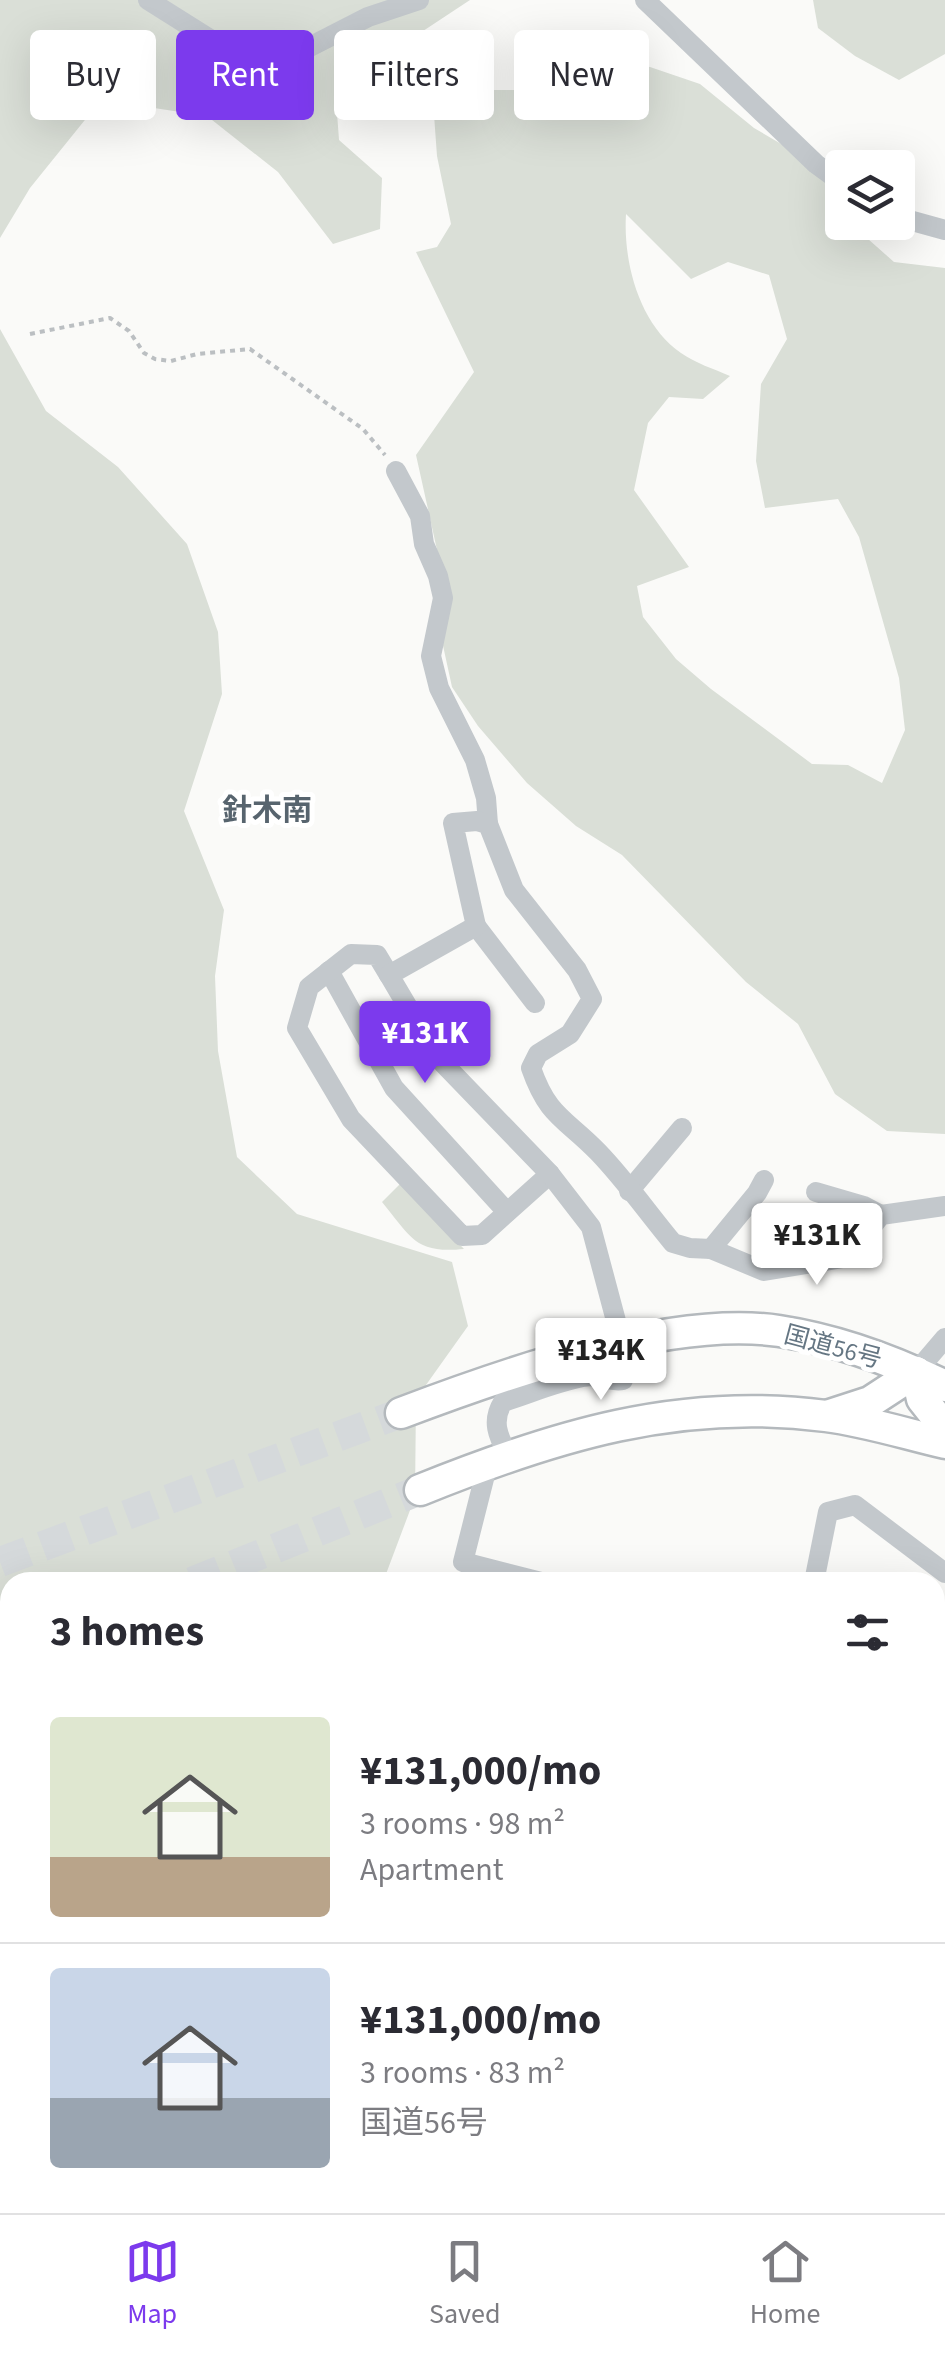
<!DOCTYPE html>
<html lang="en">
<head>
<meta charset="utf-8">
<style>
	:root { --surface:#fff; --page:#f7f7f7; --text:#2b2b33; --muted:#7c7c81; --line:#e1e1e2; --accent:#7c3aed }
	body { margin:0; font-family:"Source Sans 3","Noto Sans JP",sans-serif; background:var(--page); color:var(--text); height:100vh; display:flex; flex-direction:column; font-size:38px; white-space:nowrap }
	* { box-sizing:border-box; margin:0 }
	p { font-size:32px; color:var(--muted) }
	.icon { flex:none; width:55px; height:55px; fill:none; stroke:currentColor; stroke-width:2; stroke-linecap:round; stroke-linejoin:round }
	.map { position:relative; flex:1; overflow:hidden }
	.side { position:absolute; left:0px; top:1572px; width:945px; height:642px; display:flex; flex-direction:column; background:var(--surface); border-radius:30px 30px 0 0; box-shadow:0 10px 40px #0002 }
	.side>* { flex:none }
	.hud { position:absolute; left:30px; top:30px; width:885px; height:90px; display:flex; gap:20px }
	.tools { position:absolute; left:825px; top:150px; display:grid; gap:20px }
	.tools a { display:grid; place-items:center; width:90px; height:90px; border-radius:10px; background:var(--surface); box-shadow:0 10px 40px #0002; font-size:50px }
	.price { position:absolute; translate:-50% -85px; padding:0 22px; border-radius:10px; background:#fff; color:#222; font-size:32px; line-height:65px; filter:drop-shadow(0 2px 5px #0008) }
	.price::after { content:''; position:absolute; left:50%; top:60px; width:30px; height:22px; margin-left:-15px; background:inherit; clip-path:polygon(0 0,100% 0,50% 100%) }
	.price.current { background:var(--accent); color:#fff }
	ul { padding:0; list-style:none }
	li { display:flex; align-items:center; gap:30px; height:250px; padding:0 50px }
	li+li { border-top:2px solid var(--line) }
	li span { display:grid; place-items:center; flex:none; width:280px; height:200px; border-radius:10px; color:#555 }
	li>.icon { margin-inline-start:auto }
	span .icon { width:120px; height:120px; fill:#fffc; stroke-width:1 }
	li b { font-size:42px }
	h2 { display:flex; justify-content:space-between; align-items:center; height:120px; padding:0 50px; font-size:42px }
	.chip { padding:0 35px; border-radius:10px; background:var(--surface); box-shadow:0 10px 40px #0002; font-size:35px; line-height:90px }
	.chip.current { background:var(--accent); color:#fff }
	.dock { display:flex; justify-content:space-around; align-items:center; height:140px; border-top:2px solid var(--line); background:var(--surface); font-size:28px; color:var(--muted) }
	.dock a { display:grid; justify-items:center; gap:5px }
	.dock .current { color:var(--accent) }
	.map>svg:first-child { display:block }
	.green { fill:#dadfd7; fill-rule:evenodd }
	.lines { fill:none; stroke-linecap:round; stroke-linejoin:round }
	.highway-tunnel { stroke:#d5d9db; stroke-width:30; stroke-dasharray:30 15; stroke-linecap:butt }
	.highway-casing { stroke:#b4b9bd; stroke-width:35 }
	.path { stroke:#bbbfc2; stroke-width:4; stroke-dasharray:5 5; stroke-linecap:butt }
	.minor { stroke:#c3c8cc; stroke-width:20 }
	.highway { stroke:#fff; stroke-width:30 }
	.labels { text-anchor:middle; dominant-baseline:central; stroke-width:10; stroke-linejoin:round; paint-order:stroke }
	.street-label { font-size:25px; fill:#657683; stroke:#fff }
	.quarter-label { font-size:30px; font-weight:bold; fill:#57646e; stroke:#fff }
</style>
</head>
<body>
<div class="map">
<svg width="945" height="2213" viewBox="0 0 945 2213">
	<rect width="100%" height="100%" fill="#fafaf8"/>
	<g class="green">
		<polygon points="0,0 470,0 367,68 336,99 339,140 382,178 380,229 333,244 278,172 207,116 101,100 30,188 0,238"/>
		<polygon points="813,0 945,0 945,54 899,80 855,56 818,28"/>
		<path d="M 578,59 L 616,60 L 650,67 L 700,84 L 754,128 L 824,169 L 842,207 L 842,222 L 850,223 L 894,262 L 945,268 L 945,1134 L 887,1131 L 835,1094 L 798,1024 L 746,982 L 622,855 L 576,826 L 527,783 L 478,726 L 452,687 L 437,618 L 443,577 L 416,455 L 474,372 L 416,252 L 437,247 L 451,224 L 437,156 L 433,101 L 466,90 L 557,90 ZM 626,214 L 691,279 L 728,262 L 769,275 L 787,339 L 761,384 L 756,461 L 765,508 L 838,499 L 859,537 L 899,678 L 905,730 L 882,783 L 848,765 L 812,764 L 711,689 L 676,659 L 643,617 L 637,586 L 689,567 L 634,490 L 648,423 L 669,397 L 703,399 L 730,376 C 714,369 695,363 681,353 C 639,324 623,262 626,214 Z"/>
		<polygon points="0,329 46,411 118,467 187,544 218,632 222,694 184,811 224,910 215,976 218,1051 237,1157 297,1214 452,1262 468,1326 416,1399 415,1497 383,1582 10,1582 10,2152 0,2143"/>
		<path d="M 401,1183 L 464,1249 C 415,1254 411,1237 382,1202 Z"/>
		<polygon points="935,1957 945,1971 945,2213 277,2213 253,2205 935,2205"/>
	</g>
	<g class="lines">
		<g class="highway-tunnel">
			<polyline points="0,1562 401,1413"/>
			<polyline points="192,1582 420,1490"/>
			<polyline points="0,1660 10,1656"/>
		</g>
		<g class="highway-casing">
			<g id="highway">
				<polyline points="916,1372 922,1399 945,1428"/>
				<path d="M 401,1413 C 504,1374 669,1315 779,1331 C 838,1340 892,1360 945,1386"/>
				<polyline points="830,1415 870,1402 916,1372"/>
				<path d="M 420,1490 C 554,1436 679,1397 826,1416 C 866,1421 906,1434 945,1443"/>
			</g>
		</g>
		<polyline class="path" points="30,334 110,318 129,331 144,353 155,359 171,361 197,354 250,349 363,429 385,455"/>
		<g class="minor">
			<polyline points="148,0 229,51 256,65 290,57 368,17 419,0"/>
			<polyline points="645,0 816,164 842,183"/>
			<polyline points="898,217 945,230"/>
			<polyline points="396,471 420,516 424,544 438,576 443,598 431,656 439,688 475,760 486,798 488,824"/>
			<polyline points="476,926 535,1003"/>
			<polyline points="329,971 394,1088 507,1212"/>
			<polyline points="389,975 377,955 351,954 309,987 297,1028 351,1119 462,1236 482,1235 550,1174"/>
			<polyline points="629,1191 682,1128"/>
			<polyline points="816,1192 864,1206 881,1215"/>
			<polyline points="711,1249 757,1193 764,1180"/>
			<polyline points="916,1372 945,1338"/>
			<path d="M 508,1455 C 498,1436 491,1421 503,1402 C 529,1394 556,1382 583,1377 C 598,1373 609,1383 623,1380 L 628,1366 L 591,1227 L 550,1174 L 438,1058 L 389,975 L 476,926 L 453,823 L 477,821 L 488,824 L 514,890 L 577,970 L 592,999 L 570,1034 L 538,1054 L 531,1068 C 548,1117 565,1118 598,1152 C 625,1180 648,1213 673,1243 L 690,1248 L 711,1249 L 764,1271 L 861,1255 L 871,1228 L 881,1215 L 945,1206"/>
			<polyline points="488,1463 463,1562 541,1582"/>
			<polyline points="814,1582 828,1512 855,1505 945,1573"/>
			<polyline points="935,1671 945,1667"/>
			<polyline points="935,1784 945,1794"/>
			<polyline points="0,1915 10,1922"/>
			<polyline points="0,2045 10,2049"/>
			<polyline points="550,2205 559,2213"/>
			<polyline points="651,2205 661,2213"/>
		</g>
		<use href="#highway" class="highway"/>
	</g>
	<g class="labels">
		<g class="street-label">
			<text transform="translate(833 1347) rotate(15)">国道56号</text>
		</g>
		<g class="quarter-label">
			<text x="267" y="810">針木南</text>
		</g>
	</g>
</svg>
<div class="tools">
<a><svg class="icon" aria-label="layers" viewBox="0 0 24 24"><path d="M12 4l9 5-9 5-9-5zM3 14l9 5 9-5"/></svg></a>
</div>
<b class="price current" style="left:425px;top:1086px">¥131K</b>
<b class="price" style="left:817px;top:1288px">¥131K</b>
<b class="price" style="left:601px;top:1403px">¥134K</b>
<div class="hud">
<a class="chip">Buy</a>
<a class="chip current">Rent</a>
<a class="chip">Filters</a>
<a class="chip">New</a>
</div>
<section class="side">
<h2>3 homes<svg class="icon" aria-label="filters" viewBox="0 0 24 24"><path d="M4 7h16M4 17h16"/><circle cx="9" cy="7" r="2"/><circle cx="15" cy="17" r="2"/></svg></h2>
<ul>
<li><span style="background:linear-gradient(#dfe7d0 70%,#b9a48a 0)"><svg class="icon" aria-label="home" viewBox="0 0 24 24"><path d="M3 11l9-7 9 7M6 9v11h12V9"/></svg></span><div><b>¥131,000/mo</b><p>3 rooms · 98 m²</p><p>Apartment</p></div></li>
<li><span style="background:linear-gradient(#c9d6e8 65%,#9aa5b1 0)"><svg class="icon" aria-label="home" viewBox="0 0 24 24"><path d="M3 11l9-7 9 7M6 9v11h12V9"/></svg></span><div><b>¥131,000/mo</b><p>3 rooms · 83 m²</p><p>国道56号</p></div></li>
</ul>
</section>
</div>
<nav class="dock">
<a class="current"><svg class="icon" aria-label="map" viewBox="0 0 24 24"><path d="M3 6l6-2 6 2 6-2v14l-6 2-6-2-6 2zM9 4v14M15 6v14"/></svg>Map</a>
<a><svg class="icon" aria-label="saved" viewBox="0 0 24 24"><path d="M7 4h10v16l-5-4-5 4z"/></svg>Saved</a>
<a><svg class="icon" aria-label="home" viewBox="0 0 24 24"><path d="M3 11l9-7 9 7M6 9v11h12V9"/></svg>Home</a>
</nav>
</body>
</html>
